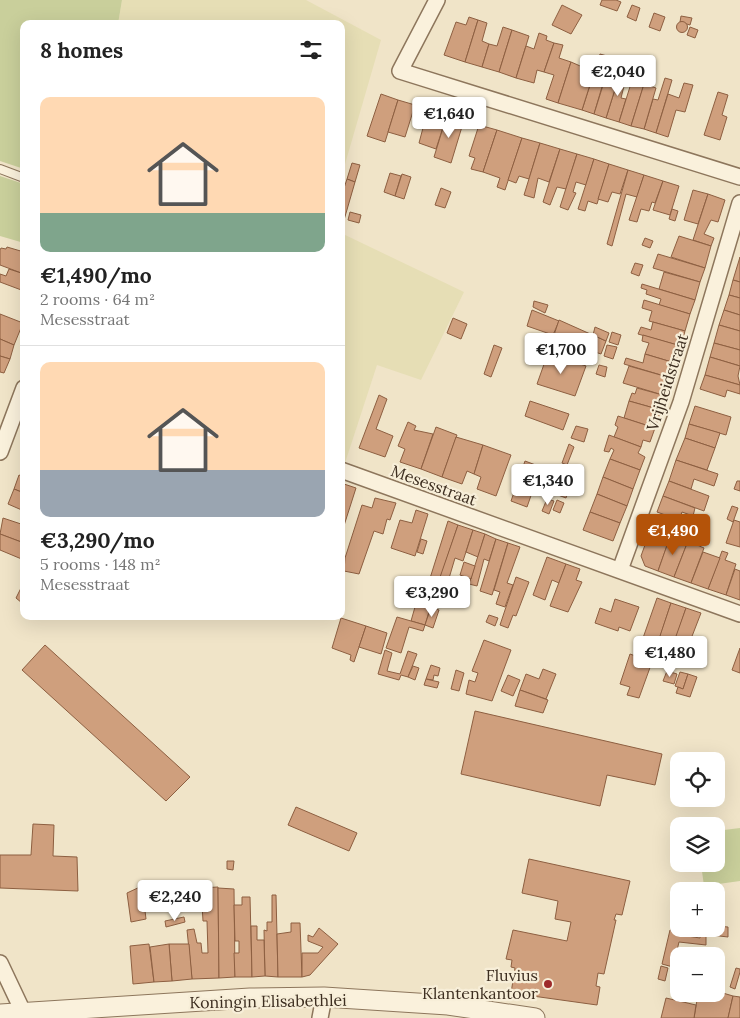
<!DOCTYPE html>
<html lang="en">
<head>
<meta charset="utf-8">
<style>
	:root { --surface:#fff; --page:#f6f6f6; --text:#222; --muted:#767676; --line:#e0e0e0; --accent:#b45309 }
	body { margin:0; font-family:Lora,serif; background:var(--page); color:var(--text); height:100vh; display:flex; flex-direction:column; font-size:19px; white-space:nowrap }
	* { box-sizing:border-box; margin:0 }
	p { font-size:16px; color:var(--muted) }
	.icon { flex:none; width:28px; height:28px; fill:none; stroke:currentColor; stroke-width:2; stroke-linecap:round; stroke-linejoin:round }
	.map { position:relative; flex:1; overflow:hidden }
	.panel { position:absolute; left:20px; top:20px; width:325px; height:600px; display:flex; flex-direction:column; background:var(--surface); border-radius:10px; box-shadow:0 5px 20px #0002 }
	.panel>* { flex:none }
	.buttons { position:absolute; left:670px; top:752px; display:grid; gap:10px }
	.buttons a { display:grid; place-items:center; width:55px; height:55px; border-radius:10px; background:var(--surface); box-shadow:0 5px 20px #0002; font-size:25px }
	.price { position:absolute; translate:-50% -42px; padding:0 11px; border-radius:5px; background:#fff; color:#222; font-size:16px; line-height:32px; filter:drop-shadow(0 1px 2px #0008) }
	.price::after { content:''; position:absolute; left:50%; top:30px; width:15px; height:11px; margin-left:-8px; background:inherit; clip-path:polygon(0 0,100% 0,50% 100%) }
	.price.active { background:var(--accent); color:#fff }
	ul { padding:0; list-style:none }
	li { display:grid; align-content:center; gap:10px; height:265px; padding:0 20px }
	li+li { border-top:1px solid var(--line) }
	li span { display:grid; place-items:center; height:155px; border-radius:10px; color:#555 }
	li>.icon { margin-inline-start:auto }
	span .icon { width:90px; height:90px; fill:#fffc; stroke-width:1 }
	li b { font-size:21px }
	h2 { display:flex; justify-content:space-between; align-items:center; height:60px; padding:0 20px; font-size:21px }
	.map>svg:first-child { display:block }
	.farmland { fill:#e6deb5 }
	.green { fill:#c9cf9b }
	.building { fill:#cf9f7d; stroke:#8d5f41 }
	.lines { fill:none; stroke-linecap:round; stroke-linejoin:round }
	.service-casing { stroke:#8d765c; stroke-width:10 }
	.minor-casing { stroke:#8d765c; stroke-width:18 }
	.tertiary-casing { stroke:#8d765c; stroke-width:21 }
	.service { stroke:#faf1dc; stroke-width:8 }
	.minor { stroke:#faf1dc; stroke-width:15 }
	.tertiary { stroke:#faf1dc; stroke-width:19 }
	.poi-dot { fill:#9e2a2b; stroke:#f7eed8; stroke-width:2 }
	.labels { text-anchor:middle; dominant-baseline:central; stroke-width:4.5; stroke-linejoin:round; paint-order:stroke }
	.street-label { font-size:16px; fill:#3d2e20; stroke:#f7eed8 }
	.poi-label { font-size:16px; fill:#3d2e20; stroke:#f7eed8; text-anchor:end }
</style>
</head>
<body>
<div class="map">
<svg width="740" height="1018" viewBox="0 0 740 1018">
	<rect width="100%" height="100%" fill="#f0e4c8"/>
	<g class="farmland">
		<polygon points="122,0 306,0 381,40 341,178 341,24 118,24"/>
		<polygon points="341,233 464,292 421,380 377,365 345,463 341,461"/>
	</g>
	<g class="green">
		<polygon points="0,0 122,0 118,24 24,24 24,169 0,161"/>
		<polygon points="0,176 24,184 24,243 0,236"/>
		<polygon points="740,828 740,881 704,886 701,864 716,864 716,831"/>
	</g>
	<g class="building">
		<polygon points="602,0 616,0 621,2 617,11 600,5"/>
		<polygon points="562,5 582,15 571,34 552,25"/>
		<polygon points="632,5 640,8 636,21 627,17"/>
		<polygon points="654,13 665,17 660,31 649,27"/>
		<polygon points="681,16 692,18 690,25 680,22"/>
		<polygon points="469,17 478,20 465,62 444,55 456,22 466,25"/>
		<polygon points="478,20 487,23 482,41 489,44 482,67 465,62"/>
		<circle cx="682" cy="27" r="5.5"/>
		<polygon points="503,27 512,30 499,72 482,67 489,44 497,46"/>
		<polygon points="690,27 698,30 695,38 687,35"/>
		<polygon points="512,30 529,36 516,78 499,72"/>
		<polygon points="539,33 547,36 546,40 554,43 544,72 537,70 534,83 516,78 526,46 534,49"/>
		<polygon points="554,43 563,45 559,58 571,62 558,103 546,99 554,75 544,72"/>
		<polygon points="600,54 607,56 600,79 604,80 594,114 582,110"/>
		<polygon points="571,62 594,72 582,110 558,103"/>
		<polygon points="623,64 629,66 621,98 626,99 619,122 606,118"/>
		<polygon points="613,68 621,70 606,118 594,114 604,82 608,84"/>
		<polygon points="633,77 645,81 631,126 619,122"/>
		<polygon points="665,78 672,80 656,133 644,129 653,99 658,100"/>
		<polygon points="684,83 693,85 685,112 676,110 668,137 656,133 668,94 679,98"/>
		<polygon points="644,84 656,88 644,129 631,126"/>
		<polygon points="718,92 728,95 722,115 727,117 720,140 704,135"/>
		<polygon points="381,94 398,100 385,142 367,136"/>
		<polygon points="398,100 415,105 405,137 388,132"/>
		<polygon points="428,109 447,115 436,149 419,143"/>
		<polygon points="447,115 464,120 451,163 434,157"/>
		<polygon points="479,125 497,130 483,172 471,169 475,158 469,156"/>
		<polygon points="497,130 522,138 505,190 497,187 500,178 483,172"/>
		<polygon points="522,138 540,143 529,179 519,176 516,183 508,180"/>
		<polygon points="540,143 560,149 549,182 538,178 534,198 524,195"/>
		<polygon points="560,149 577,154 566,189 557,187 550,205 543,202"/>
		<polygon points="577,154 594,159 586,185 576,182 573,192 576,193 568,210 560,207"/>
		<polygon points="594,159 609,164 597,204 588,201 585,211 578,209"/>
		<polygon points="352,163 360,165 355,182 347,179"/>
		<polygon points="609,164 628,170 620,194 612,192 608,202 598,199"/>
		<polygon points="628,170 644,175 637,197 626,194 612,246 607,244"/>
		<polygon points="390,173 401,176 395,196 384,192"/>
		<polygon points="402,174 411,177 404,199 395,196"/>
		<polygon points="644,175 663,181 655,203 652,202 649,211 641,209 637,222 629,220"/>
		<polygon points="347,179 355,182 344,220 341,219 341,197"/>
		<polygon points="663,181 679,186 670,215 653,210"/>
		<polygon points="441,188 451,192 445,208 435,205"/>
		<polygon points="693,190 708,194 698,224 684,220"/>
		<polygon points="708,194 725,200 718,222 711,220 704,234 714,238 711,246 693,240"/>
		<polygon points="672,209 678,211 675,221 669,219"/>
		<polygon points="350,212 361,215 359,223 348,220"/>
		<polygon points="679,236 711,246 705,268 671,257"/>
		<polygon points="645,238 653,241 650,248 642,245"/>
		<polygon points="7,247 24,252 24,274 0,265 0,250 1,248 6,249"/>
		<polygon points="658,254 705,268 700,282 653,268"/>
		<polygon points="740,257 740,282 733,280"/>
		<polygon points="635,263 643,265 639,276 631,273"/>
		<polygon points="9,269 24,274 24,291 0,282 0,274 6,276"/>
		<polygon points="664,272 700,282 695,300 659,289"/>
		<polygon points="733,280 740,282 740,298 729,295"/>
		<polygon points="642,284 695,300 690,314 659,305 661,299 646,294 647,290 641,288"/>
		<polygon points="729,295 740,298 740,315 724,310"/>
		<polygon points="644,300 690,314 685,331 649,321 652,311 642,308"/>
		<polygon points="534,301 548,305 545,313 533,307"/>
		<polygon points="532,310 559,321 553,335 527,326"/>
		<polygon points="724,310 740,315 740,331 719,325"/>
		<polygon points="0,314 23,323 14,345 0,339"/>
		<polygon points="453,318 467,324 461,339 447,333"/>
		<polygon points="559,320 606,341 601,354 553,338"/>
		<polygon points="653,322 685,331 681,346 638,334 641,327 651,330"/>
		<polygon points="719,325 740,331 740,350 714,343"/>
		<polygon points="595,327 609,333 606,341 593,335"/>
		<polygon points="612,332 621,335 618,345 609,342"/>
		<polygon points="643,335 681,346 675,363 645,354 649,343 642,341"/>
		<polygon points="0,339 14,345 10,359 0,356"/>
		<polygon points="714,343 740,350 740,366 710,357"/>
		<polygon points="494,345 502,348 491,377 484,374"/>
		<polygon points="607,345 617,347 613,359 604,356"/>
		<polygon points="548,353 586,366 575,396 537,384"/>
		<polygon points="645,354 675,363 671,378 624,364 626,358 643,363"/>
		<polygon points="0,356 10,359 4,373 0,372"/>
		<polygon points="710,357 740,366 738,376 740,385 705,375"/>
		<polygon points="599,365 607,367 605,377 596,374"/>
		<polygon points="629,366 671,378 666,396 623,383"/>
		<polygon points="705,375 740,385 740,394 727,390 725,397 700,389"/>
		<polygon points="637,388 666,396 661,410 629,401 632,393 635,394"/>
		<polygon points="379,395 387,399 376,429 393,436 385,457 359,448"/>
		<polygon points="530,401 569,414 563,430 525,416"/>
		<polygon points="629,401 661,410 655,428 624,418"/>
		<polygon points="695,406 731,417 726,435 689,424"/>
		<polygon points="618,416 655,428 650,442 643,440 641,447 614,437 618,427 615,425"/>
		<polygon points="408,422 416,426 414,430 433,434 421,469 400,462 405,449 398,446"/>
		<polygon points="689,424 720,433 715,448 685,438"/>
		<polygon points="576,426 588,429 584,442 571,438"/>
		<polygon points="436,427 457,435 442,477 421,469"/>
		<polygon points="609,435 641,447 638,453 645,457 640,470 610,459 614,450 611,448 609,452 604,451"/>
		<polygon points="456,437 483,445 474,474 467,471 462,484 442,477"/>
		<polygon points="685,438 715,448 707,470 676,460"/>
		<polygon points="569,444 574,447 567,465 562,463"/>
		<polygon points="483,445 511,455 496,496 477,489 481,477 474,474"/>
		<polygon points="610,459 640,470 633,489 603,477"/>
		<polygon points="676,460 718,474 714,486 694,479 691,489 669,481"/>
		<polygon points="525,461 541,467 527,507 511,501"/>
		<polygon points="19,475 24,477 24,493 14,489"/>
		<polygon points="603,477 633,489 627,506 597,494"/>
		<polygon points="669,481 709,496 704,511 663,496"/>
		<polygon points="737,481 740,481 740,491 734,489"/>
		<polygon points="341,483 356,488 341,535"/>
		<polygon points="561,487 569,490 566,498 558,495"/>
		<polygon points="14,489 24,493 24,511 8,504"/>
		<polygon points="597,494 627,506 620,523 590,512"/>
		<polygon points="663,496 695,508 693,516 682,512 679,520 657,512"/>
		<polygon points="375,498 396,503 390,520 387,519 383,534 374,531 359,574 344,571 345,558 362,505 372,508"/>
		<polygon points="547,499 554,501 549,514 542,511"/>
		<polygon points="557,500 564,503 560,513 553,510"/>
		<polygon points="732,506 738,508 733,522 727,519"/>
		<polygon points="416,510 428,514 415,556 391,548 400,520 412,523"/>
		<polygon points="590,512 620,523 613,541 583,530"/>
		<polygon points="3,518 24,525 24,543 0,534"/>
		<polygon points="685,518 707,526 704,535 681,527"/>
		<polygon points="654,520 667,524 664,534 667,535 670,525 674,526 658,571 645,566 641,556"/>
		<polygon points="734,520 740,522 740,547 726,543"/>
		<polygon points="448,521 458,525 435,594 426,591"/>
		<polygon points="458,525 473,530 463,561 455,558 447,585 438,583"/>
		<polygon points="473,530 485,534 478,557 466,552"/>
		<polygon points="0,534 24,543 24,560 0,550"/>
		<polygon points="485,534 496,539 489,561 484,559 477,586 469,584"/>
		<polygon points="671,534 688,541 674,577 658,571"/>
		<polygon points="421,539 427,541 423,554 417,552"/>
		<polygon points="496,539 508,543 492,595 480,591"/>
		<polygon points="688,541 704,548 691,583 674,577"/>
		<polygon points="508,543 520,547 507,583 513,585 505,607 496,604 500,592 494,590"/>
		<polygon points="722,551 728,553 725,560 736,564 726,595 708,589"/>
		<polygon points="703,552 720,558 708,589 691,583"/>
		<polygon points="547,557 566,564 559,583 552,580 545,600 533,595"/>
		<polygon points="464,562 475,566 471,579 460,575"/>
		<polygon points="566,564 580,569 576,580 582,582 568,612 550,606"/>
		<polygon points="735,569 740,571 740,600 726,595"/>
		<polygon points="516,577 529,582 516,616 513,615 508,628 500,625"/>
		<polygon points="22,586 24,600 22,603 16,598"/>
		<polygon points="657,598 671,603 658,643 643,638"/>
		<polygon points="615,599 639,607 630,631 619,627 618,631 595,623 600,608 611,612"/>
		<polygon points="417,600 431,605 425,625 411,621"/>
		<polygon points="671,603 686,608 672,650 657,645"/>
		<polygon points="431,607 439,610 433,628 425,625"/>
		<polygon points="686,608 701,613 684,657 670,653"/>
		<polygon points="489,615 498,618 495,626 486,622"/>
		<polygon points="397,617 425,625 423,631 409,627 401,653 386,648"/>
		<polygon points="341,618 366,626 354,662 350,660 351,655 332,648"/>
		<polygon points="366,626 387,633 381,654 359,647"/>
		<polygon points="484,640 511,650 492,701 466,694 469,680 475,682 478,673 472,671"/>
		<polygon points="45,645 190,777 166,801 22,670"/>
		<polygon points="740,648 740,673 732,670"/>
		<polygon points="385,650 392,653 387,671 400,674 408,651 417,654 408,677 401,675 399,680 378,674"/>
		<polygon points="630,654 652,662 639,698 627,695 630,687 620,684"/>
		<polygon points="431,665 440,668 438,676 434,675 433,680 426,679"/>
		<polygon points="413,666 419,668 415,680 408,677"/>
		<polygon points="543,669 556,674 546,699 520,690 526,674 539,679"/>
		<polygon points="456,670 464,673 459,691 451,689"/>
		<polygon points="667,671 677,674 674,684 663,681"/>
		<polygon points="680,672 688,674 683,689 675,686"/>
		<polygon points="688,674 697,677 690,697 676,693 678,687 683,689"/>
		<polygon points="508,675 520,680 513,696 501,691"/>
		<polygon points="426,679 439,682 437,688 424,685"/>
		<polygon points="520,690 548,700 543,713 515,706"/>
		<polygon points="475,711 662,754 655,785 607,775 600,806 461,774"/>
		<polygon points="296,807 357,833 349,851 288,825"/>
		<polygon points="33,824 54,825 53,856 77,857 78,891 0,888 0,855 31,855"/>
		<polygon points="529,859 630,881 622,915 616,914 614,920 616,920 604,974 598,973 596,986 600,987 597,1005 511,993 515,968 511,967 512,960 506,959 513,930 567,941 571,922 555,919 558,901 522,893"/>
		<polygon points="227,861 234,861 233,870 227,869"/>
		<polygon points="142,886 146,919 131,922 127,893"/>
		<polygon points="218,887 219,978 192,979 187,930 194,929 197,943 201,943 202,953 208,953 207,921 203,921 201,888"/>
		<polygon points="218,888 234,889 235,977 219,978"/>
		<polygon points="272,895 276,895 278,977 265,976 264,930 267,931 267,922 272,922"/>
		<polygon points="242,897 250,897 252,977 235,977 234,953 239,953 239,941 235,941 234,905 242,905"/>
		<polygon points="184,917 185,922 166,927 165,921"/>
		<polygon points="291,923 300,923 302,977 278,977 277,934 291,932"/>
		<polygon points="251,926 257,926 257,940 264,940 265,976 252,977"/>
		<polygon points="716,926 728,927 728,937 711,935 711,929 716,929"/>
		<polygon points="319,928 338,944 310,975 302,977 302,953 318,953 323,947 308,941 308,935 313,937"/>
		<polygon points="701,929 706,929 706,945 679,942 673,967 662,964 670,930 681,933 681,935 700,938"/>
		<polygon points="149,944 154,982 133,984 130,946"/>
		<polygon points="169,944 189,944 192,979 172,981"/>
		<polygon points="169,944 172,981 154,982 150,947"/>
		<polygon points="661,966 668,968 665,981 658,979"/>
		<polygon points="736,968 740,969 740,972 735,989 730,987"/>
		<polygon points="716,991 733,996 728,1018 694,1018 698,994 716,994"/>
		<polygon points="733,996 740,997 740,1018 728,1018"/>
		<polygon points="666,998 696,1005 694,1018 661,1018"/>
	</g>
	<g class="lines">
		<g class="service-casing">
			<polyline id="service" points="0,169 24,178"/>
		</g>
		<g class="minor-casing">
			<g id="minor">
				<polyline points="437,0 400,71 740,177"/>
				<polyline points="0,452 24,388"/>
				<polyline points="341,470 740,614"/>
				<polyline points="620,570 681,402 740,203"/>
				<polyline points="0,963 26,1018"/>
				<polyline points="320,1018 324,997"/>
			</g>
		</g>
		<g class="tertiary-casing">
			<polyline id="tertiary" points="0,1014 250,998 324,997 448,1005 535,1018"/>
		</g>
		<use href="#service" class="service"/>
		<use href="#minor" class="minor"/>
		<use href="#tertiary" class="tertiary"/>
	</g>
	<circle class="poi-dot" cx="548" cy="984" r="5"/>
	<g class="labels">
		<g class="street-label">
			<text transform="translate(667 382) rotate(-72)">Vrijheidstraat</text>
			<text transform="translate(434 485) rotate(20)">Mesesstraat</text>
			<text transform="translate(268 1001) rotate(-1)">Koningin Elisabethlei</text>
		</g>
		<g class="poi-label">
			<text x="538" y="975">Fluvius<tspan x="538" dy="18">Klantenkantoor</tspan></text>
		</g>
	</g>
</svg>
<div class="buttons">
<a><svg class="icon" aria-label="locate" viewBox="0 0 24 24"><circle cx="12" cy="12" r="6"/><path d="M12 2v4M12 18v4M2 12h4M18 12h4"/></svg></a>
<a><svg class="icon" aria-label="layers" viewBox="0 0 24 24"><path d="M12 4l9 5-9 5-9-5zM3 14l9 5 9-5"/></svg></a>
<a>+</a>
<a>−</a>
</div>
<b class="price" style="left:618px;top:97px">€2,040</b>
<b class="price" style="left:449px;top:139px">€1,640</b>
<b class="price" style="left:561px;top:375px">€1,700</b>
<b class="price" style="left:548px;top:506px">€1,340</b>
<b class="price active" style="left:673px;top:556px">€1,490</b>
<b class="price" style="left:432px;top:618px">€3,290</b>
<b class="price" style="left:670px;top:678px">€1,480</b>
<b class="price" style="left:175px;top:922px">€2,240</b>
<section class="panel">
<h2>8 homes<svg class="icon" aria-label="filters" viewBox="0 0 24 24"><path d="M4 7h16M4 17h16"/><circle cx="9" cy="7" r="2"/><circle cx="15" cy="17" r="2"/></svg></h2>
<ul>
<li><span style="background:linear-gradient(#ffd9b3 75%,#7fa58c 0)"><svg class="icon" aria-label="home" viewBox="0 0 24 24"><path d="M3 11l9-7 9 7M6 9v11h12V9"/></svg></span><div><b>€1,490/mo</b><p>2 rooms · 64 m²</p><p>Mesesstraat</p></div></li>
<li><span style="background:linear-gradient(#ffd9b3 70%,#9aa5b1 0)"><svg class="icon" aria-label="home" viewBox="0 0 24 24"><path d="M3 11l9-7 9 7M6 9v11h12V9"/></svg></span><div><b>€3,290/mo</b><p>5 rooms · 148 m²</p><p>Mesesstraat</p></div></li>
</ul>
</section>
</div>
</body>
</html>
